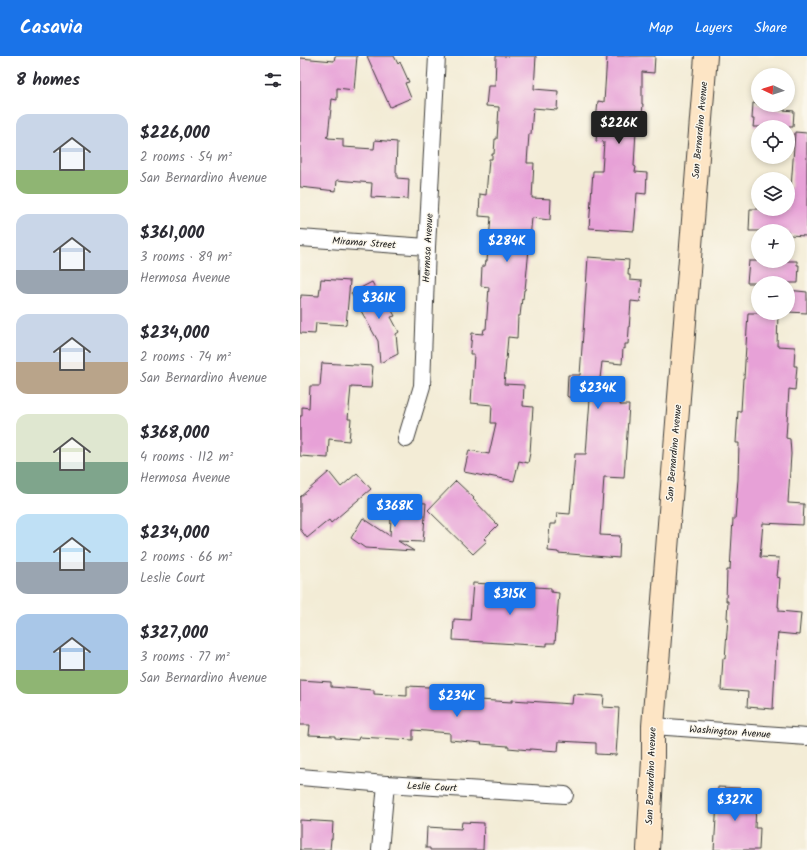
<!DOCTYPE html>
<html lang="en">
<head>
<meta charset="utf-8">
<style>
	:root { --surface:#fff; --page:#f7f7f7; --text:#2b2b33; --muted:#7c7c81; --accent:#1a73e8 }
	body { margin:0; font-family:Kalam,sans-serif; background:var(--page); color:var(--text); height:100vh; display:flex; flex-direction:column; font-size:15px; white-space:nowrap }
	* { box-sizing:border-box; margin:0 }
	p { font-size:13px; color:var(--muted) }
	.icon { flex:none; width:22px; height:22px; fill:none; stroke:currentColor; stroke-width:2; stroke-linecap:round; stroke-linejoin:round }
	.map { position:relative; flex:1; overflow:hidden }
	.panel { display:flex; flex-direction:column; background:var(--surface); width:300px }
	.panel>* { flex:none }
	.needle { width:26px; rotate:274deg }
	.controls { position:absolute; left:451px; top:12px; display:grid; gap:8px }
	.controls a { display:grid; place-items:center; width:44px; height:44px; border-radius:50%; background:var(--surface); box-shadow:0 2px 6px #0003; font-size:20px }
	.price { position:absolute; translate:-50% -34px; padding:0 9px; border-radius:4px; background:var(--accent); color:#fff; font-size:13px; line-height:26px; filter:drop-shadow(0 1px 2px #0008) }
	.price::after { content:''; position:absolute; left:50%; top:24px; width:12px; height:9px; margin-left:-6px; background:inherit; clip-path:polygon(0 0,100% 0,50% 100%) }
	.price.active { background:#222; color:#fff }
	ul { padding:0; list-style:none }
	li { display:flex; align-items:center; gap:12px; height:100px; padding:0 16px }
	li span { display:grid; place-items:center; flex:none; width:112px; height:80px; border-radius:12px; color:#555 }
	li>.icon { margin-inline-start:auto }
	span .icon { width:48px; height:48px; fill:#fffc; stroke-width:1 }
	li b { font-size:17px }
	h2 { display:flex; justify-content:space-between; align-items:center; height:48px; padding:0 16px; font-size:17px }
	header { display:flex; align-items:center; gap:24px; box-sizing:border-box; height:56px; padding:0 20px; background:var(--accent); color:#fff }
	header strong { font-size:19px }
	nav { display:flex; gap:22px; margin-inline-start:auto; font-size:14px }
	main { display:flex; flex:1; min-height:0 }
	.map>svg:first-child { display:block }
	.building { fill:#e7a1d7 }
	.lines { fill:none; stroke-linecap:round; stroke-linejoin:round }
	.street-casing { stroke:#3c3b38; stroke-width:18 }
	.secondary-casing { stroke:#3c3b38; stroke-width:24 }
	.street { stroke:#fff; stroke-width:16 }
	.secondary { stroke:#fde5c5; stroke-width:22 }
	.labels { text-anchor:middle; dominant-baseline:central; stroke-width:3; stroke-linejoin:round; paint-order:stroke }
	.street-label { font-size:10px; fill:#1c1c1c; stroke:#fbf7ec }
</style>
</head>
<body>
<header>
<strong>Casavia</strong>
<nav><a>Map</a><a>Layers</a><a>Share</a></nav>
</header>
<main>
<section class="panel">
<h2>8 homes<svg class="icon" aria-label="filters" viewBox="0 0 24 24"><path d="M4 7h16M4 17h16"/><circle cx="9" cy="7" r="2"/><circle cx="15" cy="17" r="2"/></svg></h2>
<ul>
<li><span style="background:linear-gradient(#c9d6e8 70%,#8fb573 0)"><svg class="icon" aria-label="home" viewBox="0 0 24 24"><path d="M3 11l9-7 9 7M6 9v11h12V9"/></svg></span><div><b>$226,000</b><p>2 rooms · 54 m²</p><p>San Bernardino Avenue</p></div></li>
<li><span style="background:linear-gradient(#c9d6e8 70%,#9aa5b1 0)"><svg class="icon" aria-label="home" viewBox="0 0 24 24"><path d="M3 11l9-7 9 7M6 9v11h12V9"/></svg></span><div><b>$361,000</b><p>3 rooms · 89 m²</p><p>Hermosa Avenue</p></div></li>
<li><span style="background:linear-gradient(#c9d6e8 60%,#b9a48a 0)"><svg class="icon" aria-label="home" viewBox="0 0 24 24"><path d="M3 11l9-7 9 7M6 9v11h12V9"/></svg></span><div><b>$234,000</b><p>2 rooms · 74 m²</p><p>San Bernardino Avenue</p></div></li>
<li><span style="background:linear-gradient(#dfe7d0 60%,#7fa58c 0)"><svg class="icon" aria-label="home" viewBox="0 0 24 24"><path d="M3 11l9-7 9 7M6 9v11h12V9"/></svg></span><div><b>$368,000</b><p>4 rooms · 112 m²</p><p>Hermosa Avenue</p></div></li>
<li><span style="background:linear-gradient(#bfe0f5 60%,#9aa5b1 0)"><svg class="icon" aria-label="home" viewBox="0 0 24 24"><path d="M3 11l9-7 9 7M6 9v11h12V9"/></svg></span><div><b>$234,000</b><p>2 rooms · 66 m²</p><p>Leslie Court</p></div></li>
<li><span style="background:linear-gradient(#a9c7e8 70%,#8fb573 0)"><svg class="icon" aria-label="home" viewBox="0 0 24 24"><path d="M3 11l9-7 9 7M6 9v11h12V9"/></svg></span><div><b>$327,000</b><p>3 rooms · 77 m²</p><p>San Bernardino Avenue</p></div></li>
</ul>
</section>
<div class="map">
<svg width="507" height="794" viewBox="0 0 507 794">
	<rect width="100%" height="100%" fill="#fbf7ec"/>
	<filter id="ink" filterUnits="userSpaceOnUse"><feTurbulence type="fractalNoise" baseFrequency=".025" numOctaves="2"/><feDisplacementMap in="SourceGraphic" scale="8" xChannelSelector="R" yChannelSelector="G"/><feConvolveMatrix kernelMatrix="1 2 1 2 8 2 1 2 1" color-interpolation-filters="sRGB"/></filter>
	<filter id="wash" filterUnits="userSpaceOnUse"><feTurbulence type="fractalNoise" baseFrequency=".012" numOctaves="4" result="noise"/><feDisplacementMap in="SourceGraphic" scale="16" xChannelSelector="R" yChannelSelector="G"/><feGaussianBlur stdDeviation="0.9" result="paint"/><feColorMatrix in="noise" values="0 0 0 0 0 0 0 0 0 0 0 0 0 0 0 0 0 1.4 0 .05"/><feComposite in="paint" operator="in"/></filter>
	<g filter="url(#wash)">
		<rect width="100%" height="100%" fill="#f3ecd6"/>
		<g id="blocks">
			<g class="building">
				<polygon points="35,0 57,0 54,34 37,32 37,44 32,43 28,80 26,81 28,81 28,82 43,83 43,91 74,93 75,84 97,86 96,117 97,117 97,122 109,123 108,143 71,141 72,127 37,124 36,135 0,131 0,2 34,5"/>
				<polygon points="67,0 94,0 98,8 100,6 109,26 105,27 111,42 90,51"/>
				<polygon points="196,0 236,0 234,33 258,35 257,54 233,52 231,78 229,78 227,107 234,107 232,142 251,143 250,164 232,162 225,234 224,234 223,243 222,242 220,260 218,260 217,282 208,281 204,328 224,329 223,350 233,351 230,397 228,407 219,405 214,425 189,420 189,421 164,416 169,394 189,398 196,367 191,367 192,349 171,347 174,298 170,298 172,277 183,278 184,273 186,273 189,231 181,230 182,210 185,210 186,205 187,205 191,161 179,160 180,138 186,139 189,103 192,103 192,98 194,98 195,83 197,83 199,51 186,50 188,30 195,30"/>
				<polygon points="307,0 355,0 354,17 342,16 342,48 343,48 341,69 339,69 338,74 336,74 334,110 336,111 335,116 347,117 346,138 337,137 334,175 289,172 293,115 302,115 304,86 296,85 298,65 296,65 298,45 304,46"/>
				<polygon points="453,47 458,48 458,49 472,49 472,53 494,55 493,71 453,71 454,63 452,63"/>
				<polygon points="495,76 507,77 507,180 488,179 488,175 449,175 450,153 488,153 488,132 491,132"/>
				<polygon points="288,201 329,204 328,219 330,219 330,224 342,225 340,246 331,245 328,288 325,288 325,293 323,292 322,308 302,306 298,339 321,340 320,349 329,349 324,422 304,421 300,479 320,480 319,502 258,497 258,496 248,495 250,468 256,468 257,457 270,458 275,398 286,398 290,343 268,341 267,340 268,319 280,319 284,263"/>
				<polygon points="449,205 497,205 497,209 499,209 498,227 447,227"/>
				<polygon points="21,223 50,225 46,269 16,267 15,278 0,277 0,242 1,242 1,239 19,240"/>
				<polygon points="72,226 80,241 84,240 95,260 91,261 99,276 96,278 98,298 80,307 78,285 51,237"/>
				<polygon points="488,234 507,236 507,257 488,256"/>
				<polygon points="448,257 478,257 477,290 495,291 494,310 497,310 495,334 489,333 486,382 490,383 491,398 488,447 504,448 503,469 463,467 460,501 479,502 477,521 480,522 478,551 479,551 479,555 501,557 499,579 478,577 476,594 473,653 447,651 448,636 421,634 423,602 425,603 428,562 427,562 428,545 426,545 427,514 430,514 433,463 435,463 438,423 439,387 436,387 438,355 441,355 443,322 444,322"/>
				<polygon points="22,307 73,310 71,332 51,331 48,363 51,363 49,385 29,383 28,402 0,400 0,360 2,360 2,351 9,352 10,330 20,330"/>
				<polygon points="29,416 41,431 57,417 71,433 31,467 29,464 7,482 0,473 0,441"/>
				<polygon points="156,425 174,442 173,443 198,469 184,483 187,485 173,498 128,454"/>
				<polygon points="92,445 126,447 123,486 98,485 114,495 65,492 51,482 63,462 90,480"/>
				<polygon points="173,527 251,532 251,536 259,537 255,587 247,587 247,590 153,584 154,563 170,564"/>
				<polygon points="0,624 31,626 31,631 74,634 74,638 107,640 107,630 129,631 129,630 146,631 145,642 212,646 212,644 272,648 273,638 304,640 303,651 319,652 316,699 296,698 296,687 259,685 258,695 230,693 230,694 208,692 208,690 181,688 182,687 150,684 150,677 113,674 113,684 59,681 58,684 35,682 35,680 9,679 10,669 0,669"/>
				<polygon points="418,731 442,732 442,740 447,741 447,747 456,748 455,772 460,772 459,794 414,794"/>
				<polygon points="0,764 33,766 32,783 31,783 30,794 0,794"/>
				<polygon points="162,766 184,767 183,794 130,794 130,792 126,792 127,771 161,773"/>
			</g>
		</g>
	</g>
	<g filter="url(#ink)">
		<use href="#blocks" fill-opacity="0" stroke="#3c3b38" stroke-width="1"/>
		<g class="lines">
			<g class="street-casing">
				<g id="street">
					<polyline points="0,182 127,191"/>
					<polyline points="106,383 122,330 127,191 137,0"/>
					<polyline points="353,670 507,681"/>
					<polyline points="0,721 86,728 265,739"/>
					<polyline points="80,794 86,728"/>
				</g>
			</g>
			<g class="secondary-casing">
				<polyline id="secondary" points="348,794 353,703 353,670 406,0"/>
			</g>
			<use href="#street" class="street"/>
			<use href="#secondary" class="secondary"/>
		</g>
	</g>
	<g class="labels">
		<g class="street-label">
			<text transform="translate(400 74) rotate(-85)">San Bernardino Avenue</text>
			<text transform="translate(64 187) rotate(4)">Miramar Street</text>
			<text transform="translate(128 192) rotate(-87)">Hermosa Avenue</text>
			<text transform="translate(374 397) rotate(-85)">San Bernardino Avenue</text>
			<text transform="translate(430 676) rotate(4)">Washington Avenue</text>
			<text transform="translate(351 720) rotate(-88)">San Bernardino Avenue</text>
			<text transform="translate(132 731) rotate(3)">Leslie Court</text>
		</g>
	</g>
</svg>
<div class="controls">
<a><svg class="needle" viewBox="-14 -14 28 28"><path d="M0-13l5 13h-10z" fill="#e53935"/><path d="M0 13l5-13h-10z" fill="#7c7c81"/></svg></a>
<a><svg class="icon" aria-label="locate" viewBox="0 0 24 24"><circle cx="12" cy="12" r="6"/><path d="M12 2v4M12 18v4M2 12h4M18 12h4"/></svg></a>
<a><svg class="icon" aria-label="layers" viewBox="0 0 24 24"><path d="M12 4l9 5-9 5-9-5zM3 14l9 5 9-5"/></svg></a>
<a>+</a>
<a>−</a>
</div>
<b class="price active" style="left:319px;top:89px">$226K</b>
<b class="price" style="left:207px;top:207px">$284K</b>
<b class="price" style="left:79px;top:264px">$361K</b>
<b class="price" style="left:298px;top:354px">$234K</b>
<b class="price" style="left:95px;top:472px">$368K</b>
<b class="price" style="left:210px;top:560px">$315K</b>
<b class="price" style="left:157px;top:662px">$234K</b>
<b class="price" style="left:435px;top:766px">$327K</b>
</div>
</main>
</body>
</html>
